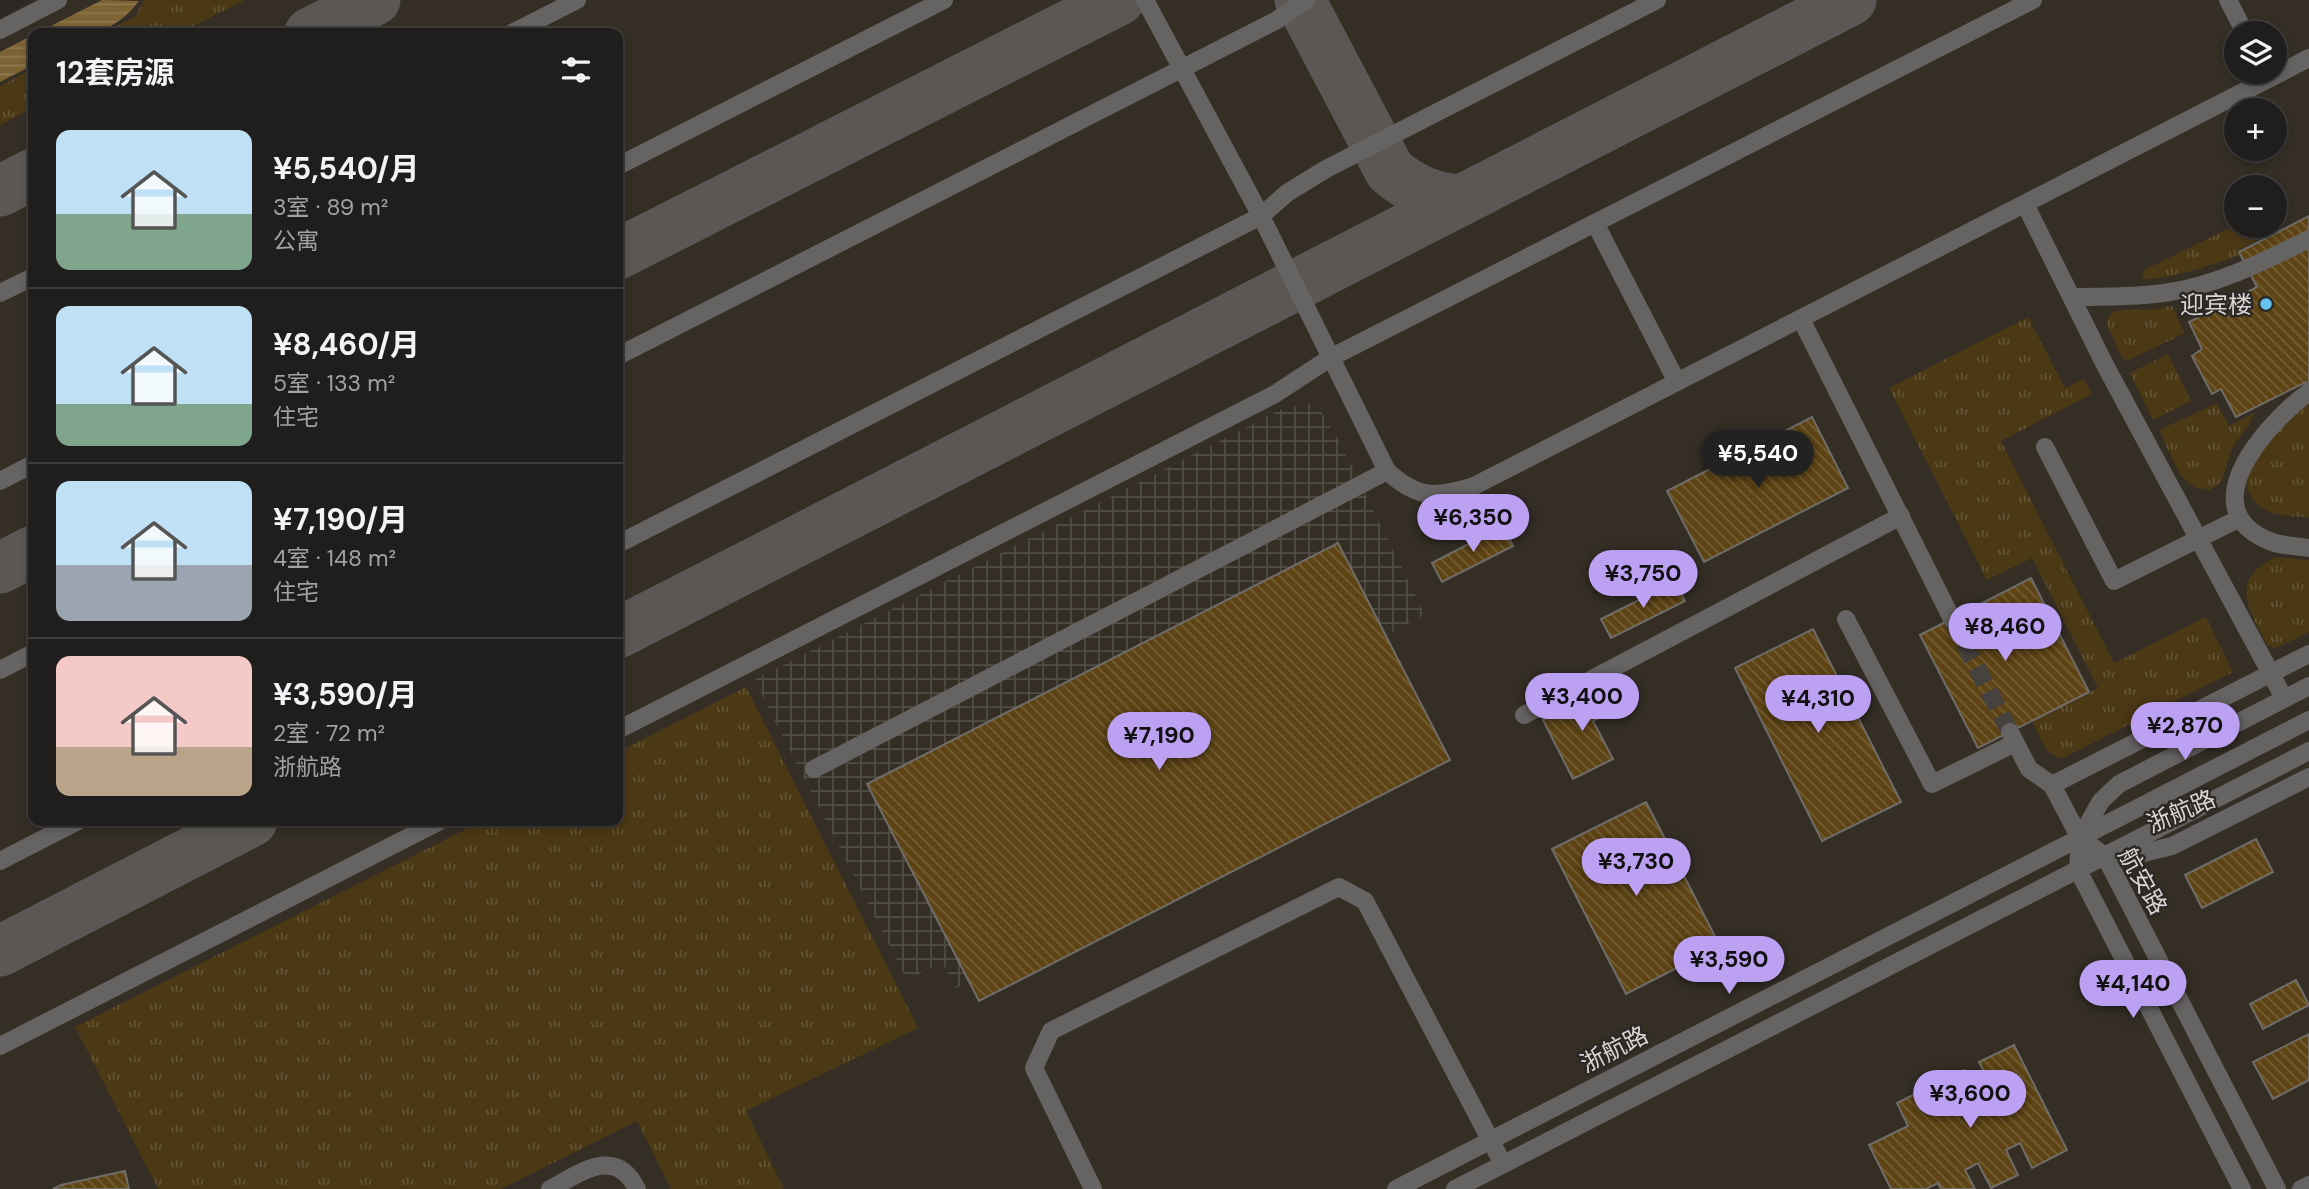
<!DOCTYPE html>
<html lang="zh">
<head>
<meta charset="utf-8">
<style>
	:root { --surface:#201e1c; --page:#2d2b29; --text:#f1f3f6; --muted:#a2a2a3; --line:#3d3c3b; --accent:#bca0f2 }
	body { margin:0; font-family:"DM Sans","Noto Sans SC",sans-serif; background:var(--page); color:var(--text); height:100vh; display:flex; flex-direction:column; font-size:26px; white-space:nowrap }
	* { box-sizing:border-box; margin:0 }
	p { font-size:23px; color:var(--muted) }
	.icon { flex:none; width:38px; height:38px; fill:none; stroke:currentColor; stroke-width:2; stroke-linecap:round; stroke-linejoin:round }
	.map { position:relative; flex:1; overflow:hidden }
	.panel { position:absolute; left:28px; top:28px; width:595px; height:798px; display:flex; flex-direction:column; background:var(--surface); border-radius:14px; box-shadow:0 4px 10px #0003,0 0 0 2px var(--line) }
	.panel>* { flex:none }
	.tools { position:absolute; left:2224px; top:21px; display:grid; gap:14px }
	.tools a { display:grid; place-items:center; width:63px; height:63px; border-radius:50%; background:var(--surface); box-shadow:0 4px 10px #0003,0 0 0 2px var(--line); font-size:35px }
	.price { position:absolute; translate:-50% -60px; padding:0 16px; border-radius:24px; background:var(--accent); color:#111; font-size:23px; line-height:46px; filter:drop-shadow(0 2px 4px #0008) }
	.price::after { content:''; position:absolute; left:50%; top:42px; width:21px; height:16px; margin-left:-10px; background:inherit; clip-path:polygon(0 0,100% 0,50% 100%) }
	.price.on { background:#222; color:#fff }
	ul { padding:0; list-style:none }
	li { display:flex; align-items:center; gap:21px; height:175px; padding:0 28px }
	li+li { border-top:2px solid var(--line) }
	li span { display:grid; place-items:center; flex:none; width:196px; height:140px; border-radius:14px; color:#555 }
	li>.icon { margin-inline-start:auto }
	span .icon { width:84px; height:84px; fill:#fffc; stroke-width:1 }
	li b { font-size:30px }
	h2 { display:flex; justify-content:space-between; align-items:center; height:84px; padding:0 28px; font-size:30px }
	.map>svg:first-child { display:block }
	.built { fill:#342e25; fill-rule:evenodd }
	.industrial { fill:url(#industrial-grid) }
	.grass { fill:url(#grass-tufts) }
	.water { fill:url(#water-rules) }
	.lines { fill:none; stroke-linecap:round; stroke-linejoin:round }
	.taxiway { stroke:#5a5754; stroke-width:51 }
	.building { fill:url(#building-back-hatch); stroke:#706d69; stroke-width:2 }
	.minor-tunnel { stroke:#45423f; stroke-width:18; stroke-dasharray:18 9; stroke-linecap:butt }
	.minor { stroke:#666463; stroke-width:18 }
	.poi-dot { fill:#66c4ef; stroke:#2b2825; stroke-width:2.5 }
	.labels { text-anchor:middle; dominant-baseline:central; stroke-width:5; stroke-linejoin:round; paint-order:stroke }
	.poi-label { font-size:24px; fill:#d9d7d5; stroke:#2b2825; text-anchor:end }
	.street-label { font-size:24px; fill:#d9d7d5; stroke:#2b2825 }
</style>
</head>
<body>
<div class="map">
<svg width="2309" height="1189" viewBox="0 0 2309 1189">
	<defs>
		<pattern id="industrial-grid" width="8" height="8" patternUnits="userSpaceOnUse" patternTransform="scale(1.75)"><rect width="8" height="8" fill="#342e25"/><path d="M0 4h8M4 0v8" fill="none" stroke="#514c44"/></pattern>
		<pattern id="grass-tufts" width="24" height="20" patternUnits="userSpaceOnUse" patternTransform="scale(1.75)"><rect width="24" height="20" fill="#4b3815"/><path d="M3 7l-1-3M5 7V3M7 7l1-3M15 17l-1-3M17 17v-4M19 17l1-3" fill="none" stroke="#645436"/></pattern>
		<pattern id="water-rules" width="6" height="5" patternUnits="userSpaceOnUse" patternTransform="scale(1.75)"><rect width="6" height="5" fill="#7d6234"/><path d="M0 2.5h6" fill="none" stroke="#8f7850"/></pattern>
		<pattern id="building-back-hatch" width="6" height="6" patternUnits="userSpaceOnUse" patternTransform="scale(1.75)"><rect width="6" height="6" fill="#5e4414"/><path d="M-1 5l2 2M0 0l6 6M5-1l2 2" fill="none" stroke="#745e35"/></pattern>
	</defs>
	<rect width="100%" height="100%" fill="#2b2825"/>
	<path class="built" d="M 34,0 L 2309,0 L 2309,1189 L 0,1189 L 0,18 ZM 33,33 L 618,33 L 618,821 L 33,821 ZM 2236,33 L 2275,33 L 2275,72 L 2236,72 ZM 2236,110 L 2275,110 L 2275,149 L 2236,149 ZM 2236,187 L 2275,187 L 2275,226 L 2236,226 Z"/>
	<polygon class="industrial" points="1315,402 1338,439 1425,615 1386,635 1450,760 979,1001 969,982 956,988 942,962 907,980 754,680 1280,410"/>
	<g class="grass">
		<polygon points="144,0 245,0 180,33 103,33 136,16"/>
		<polygon points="33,69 33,108 0,125 0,86"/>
		<path d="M 2236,225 L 2253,226 L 2260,239 L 2237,251 L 2239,255 C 2207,267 2176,277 2142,280 L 2143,274 L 2146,269 Z"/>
		<path d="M 2172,306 L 2185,333 L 2129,360 L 2124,359 C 2118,352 2115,343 2111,334 C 2098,306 2126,310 2144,310 C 2154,310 2163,307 2172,306 Z"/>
		<polygon points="2028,317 2065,388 2084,379 2092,394 2001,441 2114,663 2206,617 2233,672 2061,759 2047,751 2032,722 2098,688 2032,558 1987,580 1889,388"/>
		<polygon points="2168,354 2191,401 2153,420 2130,373"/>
		<path d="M 2309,401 L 2309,517 C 2293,516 2274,517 2261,507 C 2254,502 2247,493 2247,484 C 2247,462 2291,413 2309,401 Z"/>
		<polygon points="2217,403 2229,426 2254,413 2249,425 2233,446 2221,482 2210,490 2194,487 2180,475 2159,430"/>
		<path d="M 2276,557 L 2309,560 L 2309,632 L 2276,648 L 2268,646 C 2249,609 2227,581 2276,557 Z"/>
		<polygon points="746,687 918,1028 746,1111 784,1189 671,1189 637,1121 501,1189 158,1189 75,1027 482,821 618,821 618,752"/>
	</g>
	<g class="water">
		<path d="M 102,0 L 139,1 C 109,40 81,33 37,33 Z"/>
		<polygon points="33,35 33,65 0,82 0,52"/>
	</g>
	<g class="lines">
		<g class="taxiway">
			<path d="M 1300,0 L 1390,171 C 1413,190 1433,198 1462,200"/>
			<polyline points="310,33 375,0"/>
			<polyline points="0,191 33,174"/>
			<polyline points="618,254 1119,0"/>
			<polyline points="0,568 33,551"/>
			<polyline points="618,633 1851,0"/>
			<polyline points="0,951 252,821"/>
		</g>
	</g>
	<g class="building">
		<polygon points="2309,216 2309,389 2306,382 2236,417 2221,389 2212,394 2192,356 2202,349 2189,322 2257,287 2239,252"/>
		<polygon points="1812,417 1848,488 1704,562 1667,491"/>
		<polygon points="1503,526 1513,546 1442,582 1432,563"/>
		<polygon points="1338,543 1450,760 979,1001 867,784"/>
		<polygon points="2031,578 2089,692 1978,748 1920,635"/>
		<polygon points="1675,582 1685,601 1611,638 1601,619"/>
		<polygon points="1813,629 1901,802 1822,841 1735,668"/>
		<polygon points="1606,687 1617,708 1593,721 1613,759 1573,779 1543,720"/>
		<polygon points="1646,802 1720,946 1626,994 1552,849"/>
		<polygon points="2256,839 2273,872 2202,908 2185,875"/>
		<polygon points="2296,980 2309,1005 2263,1029 2250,1004"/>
		<polygon points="2309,1034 2309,1080 2273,1099 2253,1062"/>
		<polygon points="2014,1045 2067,1150 2032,1168 2020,1143 2006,1150 2018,1175 1991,1188 1978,1163 1965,1170 1975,1189 1941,1189 1938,1183 1926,1189 1891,1189 1869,1145 1908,1126 1897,1103 1925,1089 1936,1112 1948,1106 1937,1083 1964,1070 1976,1093 1991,1085 1979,1062"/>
		<polygon points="125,1171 129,1189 53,1189 61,1185"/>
	</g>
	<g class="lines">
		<polyline class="minor-tunnel" points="1952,619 2010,732"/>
		<g class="minor">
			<path d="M 1145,0 L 1261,216 L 1387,471 C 1418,499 1434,498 1474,486 L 2309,58"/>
			<polyline points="2228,0 2245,33"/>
			<polyline points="0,30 58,0"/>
			<polyline points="512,33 577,0"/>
			<polyline points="618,166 944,0"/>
			<polyline points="2025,204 2105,365 2284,698"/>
			<polyline points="1595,223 1677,382"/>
			<polyline points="0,293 33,277"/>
			<path d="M 2072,297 C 2103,297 2133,297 2164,293 C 2215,286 2263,262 2309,239"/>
			<polyline points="1801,319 1952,619"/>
			<polyline points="618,356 1277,20 1306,0"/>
			<path d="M 2309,392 C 2268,422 2187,510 2272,542 C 2283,546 2297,546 2309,548"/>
			<polyline points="2045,447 2114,581 2240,518"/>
			<polyline points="0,481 33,464"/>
			<polyline points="618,544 1261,216 1287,193 1326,169 1657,0"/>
			<polyline points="1846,619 1932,784 2015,743"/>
			<polyline points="0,670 33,653"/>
			<polyline points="1524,715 1901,516"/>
			<polyline points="618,730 1275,394 1330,358 2033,0"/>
			<polyline points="2010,732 2029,769 2052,785 2080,838 2105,856 2277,1189"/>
			<polyline points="814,769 1387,471"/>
			<polyline points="2052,785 2309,654"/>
			<polyline points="2112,856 2139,854 2172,846 2309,777"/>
			<polyline points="0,861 78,821"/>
			<polyline points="0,1046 440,821"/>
			<path d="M 550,1189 C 581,1173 615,1145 637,1189"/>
			<polyline points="1093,1189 1034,1068 1051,1031 1339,887 1365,901 1503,1164"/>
			<polyline points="1396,1189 2309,720"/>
			<polyline points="1455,1189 2309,751"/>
			<polyline points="2242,1189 2078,870 2080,838 2101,801 2119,784 2309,686"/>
			<polyline points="2301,1189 2309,1185"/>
		</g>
	</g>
	<circle class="poi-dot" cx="2266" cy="304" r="7"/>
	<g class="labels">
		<g class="poi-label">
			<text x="2252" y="304">迎宾楼</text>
		</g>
		<g class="street-label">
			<text transform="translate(2181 811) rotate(-23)">浙航路</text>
			<text transform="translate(2143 881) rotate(61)">航安路</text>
			<text transform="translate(1614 1049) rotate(-27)">浙航路</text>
		</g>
	</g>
</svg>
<div class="tools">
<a><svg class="icon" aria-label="layers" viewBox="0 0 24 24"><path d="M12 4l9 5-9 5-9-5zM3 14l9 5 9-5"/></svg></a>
<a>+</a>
<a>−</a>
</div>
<b class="price on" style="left:1758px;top:490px">¥5,540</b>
<b class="price" style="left:1473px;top:554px">¥6,350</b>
<b class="price" style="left:1643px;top:610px">¥3,750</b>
<b class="price" style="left:2005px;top:663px">¥8,460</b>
<b class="price" style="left:1582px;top:733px">¥3,400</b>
<b class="price" style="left:1818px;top:735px">¥4,310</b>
<b class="price" style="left:2185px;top:762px">¥2,870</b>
<b class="price" style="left:1159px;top:772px">¥7,190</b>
<b class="price" style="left:1636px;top:898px">¥3,730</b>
<b class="price" style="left:1729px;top:996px">¥3,590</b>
<b class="price" style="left:2133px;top:1020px">¥4,140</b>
<b class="price" style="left:1970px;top:1130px">¥3,600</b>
<section class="panel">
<h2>12套房源<svg class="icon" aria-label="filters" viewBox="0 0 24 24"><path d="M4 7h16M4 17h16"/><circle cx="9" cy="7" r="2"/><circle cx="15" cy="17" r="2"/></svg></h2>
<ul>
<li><span style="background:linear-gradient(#bfe0f5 60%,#7fa58c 0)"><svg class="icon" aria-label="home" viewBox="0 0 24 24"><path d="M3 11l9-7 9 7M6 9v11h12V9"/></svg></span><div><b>¥5,540/月</b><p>3室 · 89 m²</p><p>公寓</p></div></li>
<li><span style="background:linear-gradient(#bfe0f5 70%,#7fa58c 0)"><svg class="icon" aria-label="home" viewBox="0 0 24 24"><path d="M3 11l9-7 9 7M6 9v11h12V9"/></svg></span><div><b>¥8,460/月</b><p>5室 · 133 m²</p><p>住宅</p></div></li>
<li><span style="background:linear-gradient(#bfe0f5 60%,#9aa5b1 0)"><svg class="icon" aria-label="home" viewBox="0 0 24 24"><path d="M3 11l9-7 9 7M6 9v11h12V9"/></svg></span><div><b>¥7,190/月</b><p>4室 · 148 m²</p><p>住宅</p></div></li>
<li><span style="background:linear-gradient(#f6c9c9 65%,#b9a48a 0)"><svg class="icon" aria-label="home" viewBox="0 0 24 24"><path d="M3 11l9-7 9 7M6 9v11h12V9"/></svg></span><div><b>¥3,590/月</b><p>2室 · 72 m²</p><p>浙航路</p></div></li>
</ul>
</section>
</div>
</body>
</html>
